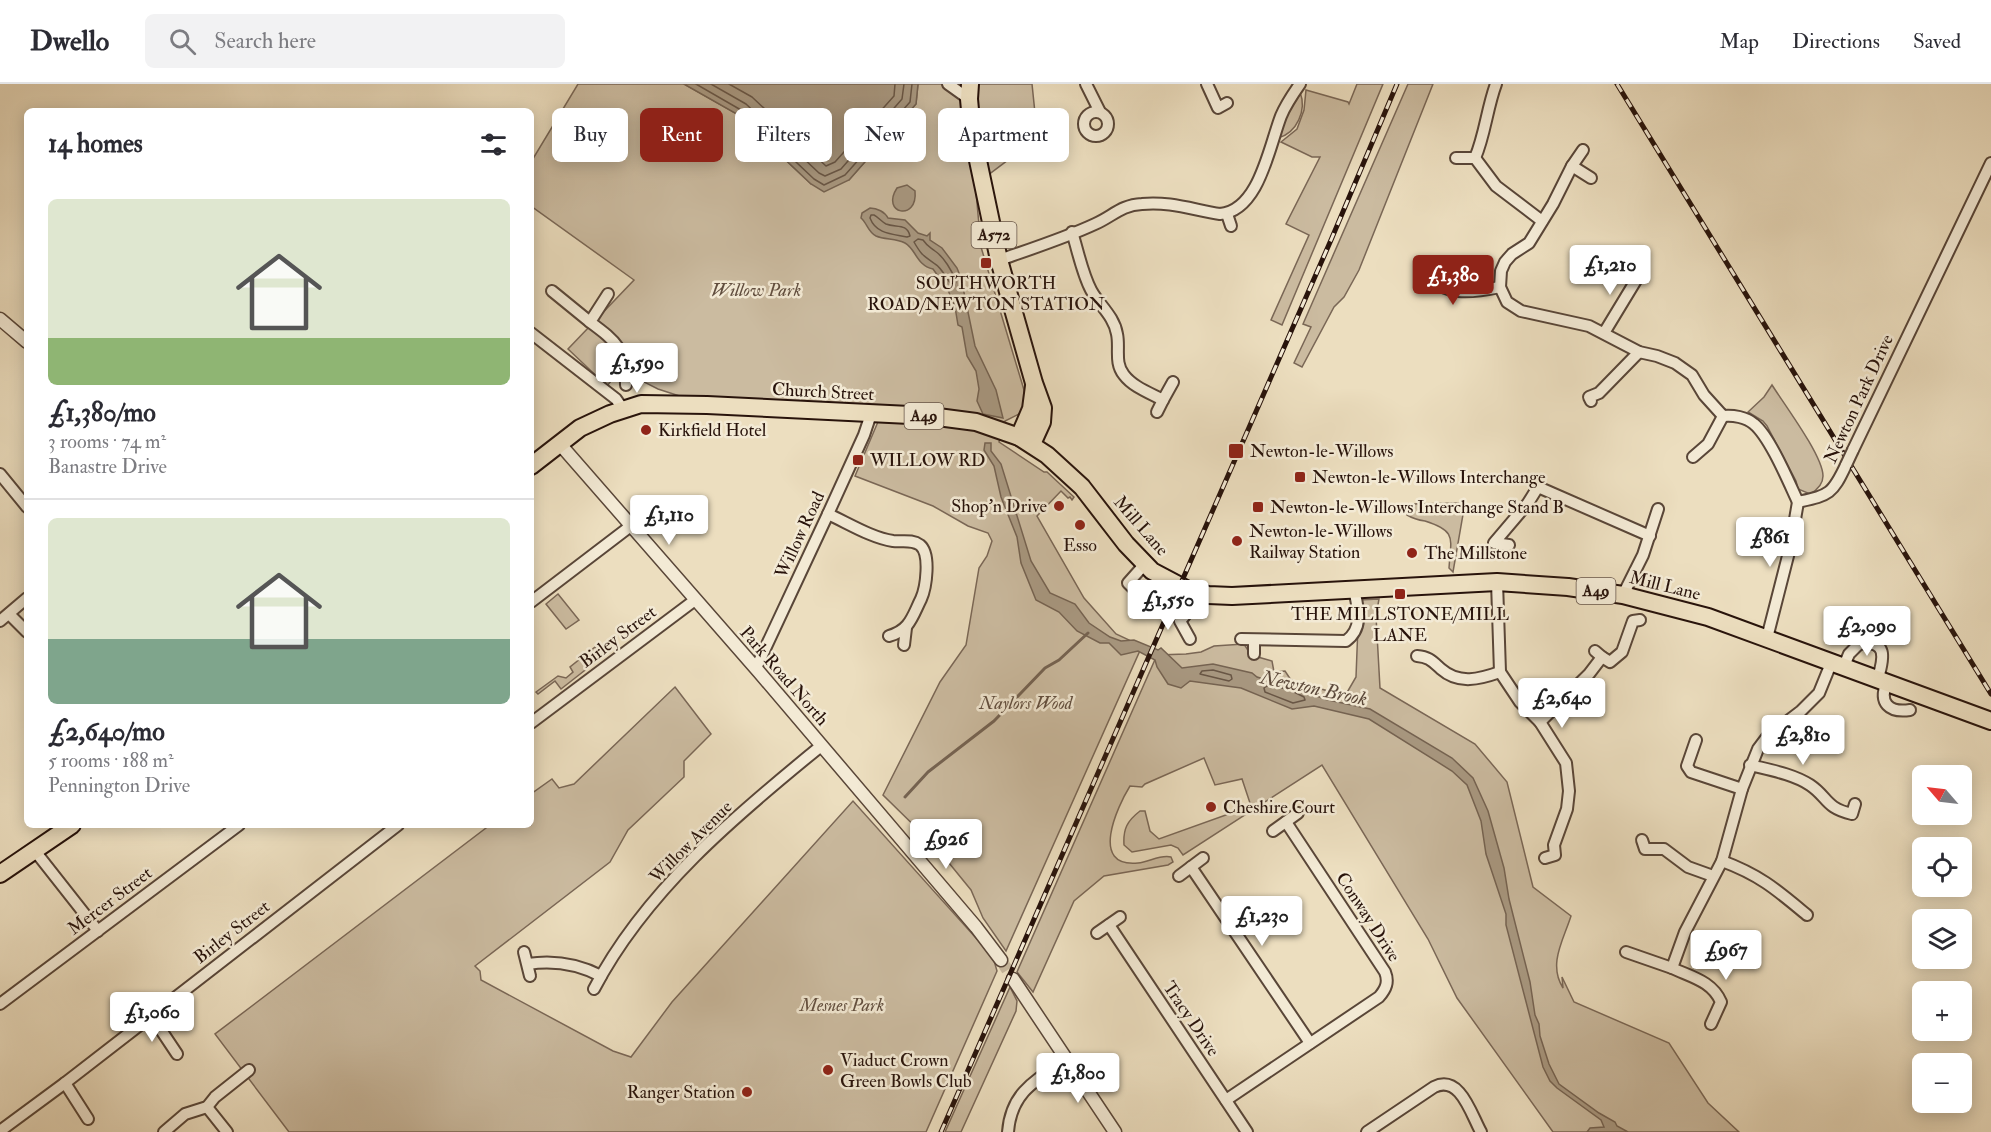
<!DOCTYPE html>
<html lang="en">
<head>
<meta charset="utf-8">
<style>
	:root { --surface:#fff; --page:#f2f2f3; --text:#2b2b33; --muted:#7c7c81; --line:#e1e1e2; --accent:#8f2418 }
	body { margin:0; font-family:"IM FELL Double Pica",serif; background:var(--page); color:var(--text); height:100vh; display:flex; flex-direction:column; font-size:22px; white-space:nowrap }
	* { box-sizing:border-box; margin:0 }
	p { font-size:20px; color:var(--muted) }
	.icon { flex:none; width:33px; height:33px; fill:none; stroke:currentColor; stroke-width:2; stroke-linecap:round; stroke-linejoin:round }
	.map { position:relative; flex:1; overflow:hidden }
	.sheet { position:absolute; left:24px; top:24px; width:510px; height:720px; display:flex; flex-direction:column; background:var(--surface); border-radius:9px; box-shadow:0 3px 15px #0003 }
	.sheet>* { flex:none }
	.guide { position:absolute; left:552px; top:24px; width:570px; height:54px; display:flex; gap:12px }
	.needle { width:39px; rotate:298deg }
	.buttons { position:absolute; left:1912px; top:681px; display:grid; gap:12px }
	.buttons a { display:grid; place-items:center; width:60px; height:60px; border-radius:9px; background:var(--surface); box-shadow:0 3px 15px #0003; font-size:30px }
	.price { position:absolute; translate:-50% -51px; padding:0 14px; border-radius:6px; background:#fff; color:#222; font-size:20px; line-height:39px; filter:drop-shadow(0 2px 3px #0008) }
	.price::after { content:''; position:absolute; left:50%; top:36px; width:18px; height:14px; margin-left:-9px; background:inherit; clip-path:polygon(0 0,100% 0,50% 100%) }
	.price.on { background:var(--accent); color:#fff }
	ul { padding:0; list-style:none }
	li { display:grid; align-content:center; gap:12px; height:318px; padding:0 24px }
	li+li { border-top:2px solid var(--line) }
	li span { display:grid; place-items:center; height:186px; border-radius:9px; color:#555 }
	li>.icon { margin-inline-start:auto }
	span .icon { width:108px; height:108px; fill:#fffc; stroke-width:1 }
	li b { font-size:26px }
	h2 { display:flex; justify-content:space-between; align-items:center; height:72px; padding:0 24px; font-size:26px }
	.pill { padding:0 21px; border-radius:9px; background:var(--surface); box-shadow:0 3px 15px #0003; font-size:21px; line-height:54px }
	.pill.on { background:var(--accent); color:#fff }
	header { display:flex; align-items:center; gap:36px; box-sizing:border-box; height:84px; padding:0 30px; background:var(--surface); border-bottom:2px solid var(--line) }
	header strong { font-size:28px }
	nav { display:flex; gap:33px; margin-inline-start:auto; font-size:21px }
	.search { width:420px; height:54px; background:var(--page); display:flex; align-items:center; gap:15px; box-sizing:border-box; padding:0 21px; border-radius:9px; color:var(--muted); font-size:22px }
	.map>svg:first-child { display:block }
	.green { fill:#cbbba0; stroke:#7a6756; stroke-width:1.5 }
	.water { fill:#a99982; stroke:#756352; stroke-width:1.5 }
	.lines { fill:none; stroke-linecap:round; stroke-linejoin:round }
	.shore { stroke:#685646; stroke-width:1.5 }
	.stream { stroke:#756352; stroke-width:3 }
	.tertiary-tunnel { stroke:#c5b59b; stroke-width:12; stroke-dasharray:12 6; stroke-linecap:butt }
	.minor-casing { stroke:#594638; stroke-width:14 }
	.tertiary-casing { stroke:#594638; stroke-width:15 }
	.primary-casing { stroke:#28130b; stroke-width:20 }
	.minor { stroke:#f3ead5; stroke-width:10 }
	.tertiary { stroke:#f3ead5; stroke-width:12 }
	.primary { stroke:#ecdebf; stroke-width:16 }
	.rail-casing { stroke:#28130b; stroke-width:5 }
	.rail { stroke:#f3ead5; stroke-width:3; stroke-dasharray:9; stroke-linecap:butt }
	.minor-bridge-casing { stroke:#594638; stroke-width:14; stroke-linecap:butt }
	.minor-bridge { stroke:#f3ead5; stroke-width:10 }
	.poi-dot { fill:#8f2418; stroke:#f3ead5; stroke-width:2 }
	.labels { text-anchor:middle; dominant-baseline:central; stroke-width:5; stroke-linejoin:round; paint-order:stroke }
	.shield { fill:#f3ead5; stroke:#655448; stroke-width:1.5 }
	.shield-label { font-size:16px; font-weight:bold; fill:#28130b }
	.poi-label { font-size:18px; fill:#28130b; stroke:#f3ead5; text-anchor:start }
	.park-label { font-size:18px; font-style:italic; fill:#614e3f; stroke:#f3ead5 }
	.street-label { font-size:18px; fill:#28130b; stroke:#f3ead5 }
	.water-label { font-size:20px; font-style:italic; fill:#5c493b; stroke:#f3ead5 }
</style>
</head>
<body>
<header>
<strong>Dwello</strong>
<div class="search"><svg class="icon" aria-label="search" viewBox="0 0 24 24"><circle cx="10" cy="10" r="6"/><path d="M15 15l6 6"/></svg>Search here</div>
<nav><a>Map</a><a>Directions</a><a>Saved</a></nav>
</header>
<div class="map">
<svg width="1991" height="1048" viewBox="0 0 1991 1048">
	<rect width="100%" height="100%" fill="#ecdebf"/>
	<filter id="stains"><feTurbulence type="fractalNoise" baseFrequency=".00333" numOctaves="4"/><feColorMatrix values="0 0 0 0 .2 0 0 0 0 .09 0 0 0 0 .02 0 0 0 .5 -.17"/></filter>
	<radialGradient id="worn" r=".72"><stop offset=".6" stop-color="#630" stop-opacity="0"/><stop offset="1" stop-color="#630" stop-opacity=".3"/></radialGradient>
	<g class="green">
		<polygon points="578,0 684,0 737,30 811,100 849,96 916,20 918,0 959,0 977,8 977,0 1032,0 1035,29 1044,49 988,91 975,97 981,163 1024,306 1025,316 1021,329 1005,337 999,358 1044,388 1047,388 1074,413 1072,416 1070,413 1068,414 1061,407 1037,432 1084,514 1116,550 1142,562 1006,867 983,834 971,806 936,763 883,711 940,598 966,561 979,484 987,472 992,457 988,449 968,442 933,422 855,392 883,326 707,321 658,305 644,298 625,280 607,302 568,265 634,196 531,122 531,78"/>
		<polygon points="1357,0 1383,0 1282,241 1271,236 1309,151 1286,140 1320,73 1312,73 1281,58 1297,45 1304,26 1306,6 1348,18 1349,20"/>
		<polygon points="1408,0 1433,0 1359,186 1344,213 1334,223 1302,283 1294,279 1311,243 1303,240"/>
		<path d="M 1300,8 C 1307,26 1297,49 1278,54 L 1288,28 Z"/>
		<path d="M 1772,301 C 1784,320 1823,372 1823,392 C 1823,401 1817,406 1810,410 L 1798,405 L 1796,397 L 1767,342 L 1763,337 L 1748,328 L 1764,313 Z"/>
		<path d="M 1465,419 L 1453,488 L 1449,484 C 1451,454 1457,447 1425,437 C 1418,436 1412,434 1407,431 L 1410,420 Z"/>
		<polygon points="558,510 579,536 566,545 546,520"/>
		<path d="M 1379,515 L 1376,532 L 1380,604 L 1475,660 L 1507,698 L 1533,803 L 1571,832 C 1563,857 1548,880 1563,904 L 1562,893 L 1574,918 L 1669,959 L 1708,1019 L 1739,1048 L 1553,1048 L 1457,914 L 1428,855 L 1322,681 L 1183,771 L 1178,764 L 1171,761 L 1132,768 L 1124,761 C 1123,745 1127,737 1140,727 L 1145,727 L 1150,747 L 1159,755 L 1251,722 L 1242,695 L 1215,701 L 1204,674 L 1145,700 L 1142,703 L 1130,702 C 1117,723 1089,784 1138,779 C 1149,778 1161,770 1171,773 L 1173,778 L 1168,781 L 1104,792 L 1074,817 L 1033,908 L 1017,888 L 1157,571 L 1186,570 L 1201,568 L 1214,562 L 1244,560 L 1251,571 L 1272,577 L 1274,588 L 1285,587 L 1291,596 L 1345,612 L 1356,593 L 1359,516 Z"/>
		<polygon points="609,562 612,565 561,605 555,597 538,610 536,608 558,592 566,594 573,588 570,583 595,563 599,568"/>
		<polygon points="675,603 711,650 684,677 684,693 628,746 610,778 475,882 480,887 481,896 613,967 631,973 672,918 853,717 993,873 997,887 926,1048 289,1048 215,950 490,741 531,741 531,710 552,695 559,704 574,700"/>
		<polygon points="1010,903 1017,917 1016,927 961,1048 945,1048"/>
	</g>
	<g class="water">
		<polygon points="684,0 918,0 916,20 849,96 824,108 811,100 737,30"/>
		<path d="M 907,101 L 915,107 C 918,138 880,130 897,104 Z"/>
		<path d="M 870,124 C 877,124 885,128 888,134 L 905,136 L 918,149 L 927,152 L 930,149 L 930,156 L 942,164 L 957,184 L 961,194 L 975,262 L 996,306 L 1003,334 L 983,330 L 977,317 L 979,305 L 976,287 L 967,272 L 962,243 L 958,241 L 955,223 L 948,206 L 933,185 C 916,181 916,165 905,159 C 896,154 885,156 876,152 C 868,148 867,139 861,134 L 862,129 Z"/>
		<polygon points="985,359 991,359 991,367 1001,380 1031,477 1050,509 1075,520 1089,539 1110,553 1121,557 1134,556 1158,566 1161,564 1182,584 1213,580 1252,589 1257,593 1267,596 1289,600 1324,615 1370,625 1452,674 1473,694 1488,727 1504,784 1509,815 1530,898 1535,931 1539,940 1540,952 1549,980 1559,1000 1599,1029 1615,1038 1617,1042 1628,1048 1587,1048 1590,1044 1604,1043 1601,1036 1557,1004 1550,997 1543,983 1506,841 1506,830 1486,770 1481,737 1467,701 1452,687 1369,635 1314,622 1292,625 1241,604 1190,597 1181,604 1168,600 1157,583 1155,576 1138,567 1121,571 1109,559 1100,559 1077,547 1059,528 1036,516 1021,479 1017,453 1001,413 994,382 984,366"/>
	</g>
	<g class="lines">
		<g class="shore">
			<polyline points="696,0 741,26 814,95 824,101 845,91 910,18 912,0"/>
			<polyline points="711,0 746,20 819,89 825,92 841,85 902,15 904,0"/>
			<polyline points="729,0 752,13 826,82 835,78 894,12 895,0"/>
			<path d="M 871,131 L 874,131 C 878,133 882,138 886,140 C 896,144 907,139 910,152 L 907,153 C 892,150 876,150 870,134 Z"/>
			<path d="M 918,155 L 923,156 C 927,162 930,163 935,167 C 944,173 952,187 956,197 L 955,201 L 951,200 C 947,195 941,183 935,180 C 923,171 922,172 914,158 Z"/>
			<polygon points="1213,586 1231,591 1232,595 1229,597 1200,590 1202,587"/>
			<polygon points="1267,602 1288,605 1304,613 1305,616 1293,619 1265,608 1264,604"/>
		</g>
		<polyline class="stream" points="905,713 928,688 994,637 1045,584 1059,576 1088,549"/>
		<polyline class="tertiary-tunnel" points="1001,876 1013,895"/>
		<g class="minor-casing">
			<g id="minor">
				<polyline points="948,0 969,15"/>
				<polyline points="1086,0 1100,28"/>
				<polyline points="1207,0 1218,24 1227,19"/>
				<circle cx="1096" cy="40" r="12"/>
				<polyline points="1583,66 1572,82 1591,94"/>
				<polyline points="1456,74 1475,74 1496,102 1542,137"/>
				<path d="M 1475,74 C 1485,51 1487,24 1496,0"/>
				<path d="M 1572,82 L 1553,120 L 1529,159 L 1512,170 L 1505,178 L 1501,187 L 1500,203 L 1507,218 L 1521,227 L 1589,242 L 1639,268 L 1657,272 L 1675,279 L 1692,291 L 1704,311 L 1723,332 C 1733,331 1746,333 1754,340 C 1770,353 1789,399 1798,418"/>
				<polyline points="1227,130 1231,142"/>
				<path d="M 1072,148 C 1078,167 1082,189 1091,206 C 1099,221 1114,232 1117,250 C 1120,264 1114,279 1124,291 C 1133,303 1150,309 1163,316 L 1173,298"/>
				<path d="M 999,176 C 1031,165 1065,154 1095,140 C 1113,132 1121,121 1142,120 C 1169,117 1194,126 1220,130 C 1259,127 1269,63 1281,32 C 1286,20 1293,10 1300,0"/>
				<path d="M 1424,187 C 1443,213 1471,209 1500,203"/>
				<polyline points="552,207 590,238"/>
				<path d="M 608,210 L 590,238 C 617,258 626,265 626,301"/>
				<polyline points="531,249 616,315 623,325"/>
				<polyline points="1604,249 1641,188"/>
				<polyline points="1591,317 1589,313 1599,309 1639,268"/>
				<polyline points="1157,328 1163,316"/>
				<polyline points="1853,366 1991,79"/>
				<polyline points="1693,373 1708,360 1723,332"/>
				<polyline points="0,390 27,423"/>
				<path d="M 1798,418 C 1829,411 1832,411 1846,381"/>
				<path d="M 828,430 C 848,439 872,454 893,457 C 902,458 912,455 920,461 C 931,470 926,504 921,515 C 912,533 910,546 889,552"/>
				<polyline points="1509,461 1494,459 1528,419 1538,403 1650,452"/>
				<polyline points="1497,498 1500,588 1520,618 1540,638 1566,679 1569,707 1567,725 1554,761 1555,771 1545,774"/>
				<polyline points="1136,507 1128,499 1144,481"/>
				<polyline points="1623,511 1643,471 1658,425"/>
				<polyline points="531,518 632,441"/>
				<polyline points="9,530 27,548"/>
				<polyline points="0,537 27,514"/>
				<polyline points="1767,554 1790,464 1798,418"/>
				<polyline points="1190,555 1180,537 1197,518 1201,510"/>
				<path d="M 1241,555 L 1346,557 C 1364,544 1358,524 1354,505"/>
				<polyline points="904,561 906,544"/>
				<polyline points="1254,570 1254,556"/>
				<path d="M 1417,572 C 1429,573 1432,577 1441,585 C 1459,601 1480,595 1500,588"/>
				<polyline points="1602,573 1610,578 1622,568 1633,537 1640,536"/>
				<path d="M 1844,582 L 1849,570 L 1859,560 C 1888,555 1884,574 1878,594"/>
				<polyline points="756,584 828,430 864,351 871,330"/>
				<path d="M 1887,598 C 1878,619 1889,629 1910,626"/>
				<polyline points="1540,638 1589,590 1602,573 1595,567"/>
				<polyline points="531,639 695,516"/>
				<polyline points="1696,656 1687,682 1691,688 1742,705"/>
				<path d="M 1750,681 C 1770,686 1793,690 1810,701 C 1828,713 1825,724 1852,730 L 1855,720"/>
				<polyline points="1273,747 1298,729"/>
				<polyline points="1642,756 1645,765 1664,765 1688,783 1713,792"/>
				<polyline points="35,767 98,847"/>
				<path d="M 1722,777 C 1760,791 1777,806 1807,831"/>
				<polyline points="1191,783 1310,959"/>
				<polyline points="1179,792 1203,774"/>
				<polyline points="1109,841 1247,1048"/>
				<polyline points="1097,849 1120,833"/>
				<polyline points="524,868 530,892"/>
				<polyline points="1626,868 1672,884 1685,848 1722,777 1742,705 1758,665 1767,653 1801,627 1819,609 1832,577"/>
				<path d="M 528,880 C 554,876 578,880 601,892"/>
				<path d="M 1672,884 C 1691,893 1712,897 1721,918 L 1711,940"/>
				<path d="M 594,905 C 645,807 736,731 821,662"/>
				<polyline points="0,920 239,741"/>
				<polyline points="151,931 177,970"/>
				<polyline points="65,999 88,1035"/>
				<path d="M 1226,1016 L 1379,913 C 1386,905 1389,898 1385,888 L 1286,738"/>
				<polyline points="207,1023 227,1048"/>
				<polyline points="0,1047 65,999 398,741"/>
				<polyline points="164,1048 185,1030 207,1023 215,1013 249,986"/>
				<path d="M 1008,1048 C 1011,1008 1036,996 1066,976"/>
				<path d="M 1367,1048 L 1434,1003 C 1460,990 1471,1030 1481,1048"/>
			</g>
		</g>
		<g class="tertiary-casing">
			<g id="tertiary">
				<polyline points="0,235 27,258"/>
				<polyline points="559,359 759,588 976,843 1001,876"/>
				<polyline points="1013,895 1115,1048"/>
			</g>
		</g>
		<g class="primary-casing">
			<g id="primary">
				<polyline points="970,0 969,15 972,48 999,176 1034,299 1043,324 1042,338 1032,360"/>
				<polyline points="1019,353 1031,325 1034,302"/>
				<polyline points="531,382 580,344 610,330 641,320 707,321 930,332 976,338 1019,353 1047,371 1082,403 1126,460 1152,487 1188,506 1208,511 1232,512 1497,498 1568,503 1623,511 1708,533 1991,637"/>
				<polyline points="0,790 72,741"/>
			</g>
		</g>
		<use href="#minor" class="minor"/>
		<use href="#tertiary" class="tertiary"/>
		<use href="#primary" class="primary"/>
		<g class="rail-casing">
			<g id="rail">
				<polyline points="1617,0 1991,610"/>
				<polyline points="941,1048 1331,156 1397,0"/>
			</g>
		</g>
		<use href="#rail" class="rail"/>
		<g class="minor-bridge-casing">
			<polyline id="minor-bridge" points="1846,381 1853,366"/>
		</g>
		<use href="#minor-bridge" class="minor-bridge"/>
	</g>
	<g class="poi-dot">
		<rect x="980" y="173" width="12" height="12" rx="3"/>
		<circle cx="646" cy="346" r="6"/>
		<rect x="1228" y="359" width="16" height="16" rx="3"/>
		<rect x="852" y="370" width="12" height="12" rx="3"/>
		<rect x="1294" y="387" width="12" height="12" rx="3"/>
		<circle cx="1059" cy="422" r="6"/>
		<rect x="1252" y="417" width="12" height="12" rx="3"/>
		<circle cx="1080" cy="441" r="6"/>
		<circle cx="1237" cy="457" r="6"/>
		<circle cx="1412" cy="469" r="6"/>
		<rect x="1394" y="504" width="12" height="12" rx="3"/>
		<circle cx="1211" cy="723" r="6"/>
		<circle cx="828" cy="986" r="6"/>
		<circle cx="747" cy="1008" r="6"/>
	</g>
	<g class="labels">
		<g class="shield">
			<rect x="971.5" y="138" width="45" height="26" rx="4.5"/>
			<rect x="904.5" y="319" width="39" height="26" rx="4.5"/>
			<rect x="1576.5" y="494" width="39" height="26" rx="4.5"/>
		</g>
		<g class="shield-label">
			<text x="994" y="151">A572</text>
			<text x="924" y="332">A49</text>
			<text x="1596" y="507">A49</text>
		</g>
		<g class="poi-label">
			<text x="986" y="199" text-anchor="middle">SOUTHWORTH<tspan x="986" dy="21">ROAD/NEWTON STATION</tspan></text>
			<text x="658" y="346">Kirkfield Hotel</text>
			<text x="1250" y="367">Newton-le-Willows</text>
			<text x="870" y="376">WILLOW RD</text>
			<text x="1312" y="393">Newton-le-Willows Interchange</text>
			<text x="1047" y="422" text-anchor="end">Shop'n Drive</text>
			<text x="1270" y="423">Newton-le-Willows Interchange Stand B</text>
			<text x="1249" y="447">Newton-le-Willows<tspan x="1249" dy="21">Railway Station</tspan></text>
			<text x="1080" y="461" text-anchor="middle">Esso</text>
			<text x="1424" y="469">The Millstone</text>
			<text x="1400" y="530" text-anchor="middle">THE MILLSTONE/MILL<tspan x="1400" dy="21">LANE</tspan></text>
			<text x="1223" y="723">Cheshire Court</text>
			<text x="840" y="976">Viaduct Crown<tspan x="840" dy="21">Green Bowls Club</tspan></text>
			<text x="735" y="1008" text-anchor="end">Ranger Station</text>
		</g>
		<g class="park-label">
			<text x="756" y="206">Willow Park</text>
			<text x="1026" y="619">Naylors Wood</text>
			<text x="842" y="921">Mesnes Park</text>
		</g>
		<g class="street-label">
			<text transform="translate(823 308) rotate(3)">Church Street</text>
			<text transform="translate(1859 315) rotate(-65)">Newton Park Drive</text>
			<text transform="translate(1141 442) rotate(49)">Mill Lane</text>
			<text transform="translate(800 451) rotate(-65)">Willow Road</text>
			<text transform="translate(1665 502) rotate(14)">Mill Lane</text>
			<text transform="translate(618 553) rotate(-37)">Birley Street</text>
			<text transform="translate(784 592) rotate(49)">Park Road North</text>
			<text transform="translate(691 758) rotate(-45)">Willow Avenue</text>
			<text transform="translate(110 817) rotate(-37)">Mercer Street</text>
			<text transform="translate(1368 833) rotate(57)">Conway Drive</text>
			<text transform="translate(232 848) rotate(-38)">Birley Street</text>
			<text transform="translate(1191 935) rotate(56)">Tracy Drive</text>
		</g>
		<g class="water-label">
			<text transform="translate(1314 604) rotate(12)">Newton Brook</text>
		</g>
	</g>
	<rect width="100%" height="100%" filter="url(#stains)"/>
	<rect width="100%" height="100%" fill="url(#worn)"/>
</svg>
<div class="buttons">
<a><svg class="needle" viewBox="-14 -14 28 28"><path d="M0-13l5 13h-10z" fill="#e53935"/><path d="M0 13l5-13h-10z" fill="#7c7c81"/></svg></a>
<a><svg class="icon" aria-label="locate" viewBox="0 0 24 24"><circle cx="12" cy="12" r="6"/><path d="M12 2v4M12 18v4M2 12h4M18 12h4"/></svg></a>
<a><svg class="icon" aria-label="layers" viewBox="0 0 24 24"><path d="M12 4l9 5-9 5-9-5zM3 14l9 5 9-5"/></svg></a>
<a>+</a>
<a>−</a>
</div>
<b class="price" style="left:1610px;top:212px">£1,210</b>
<b class="price on" style="left:1453px;top:222px">£1,380</b>
<b class="price" style="left:637px;top:310px">£1,590</b>
<b class="price" style="left:669px;top:462px">£1,110</b>
<b class="price" style="left:1770px;top:484px">£861</b>
<b class="price" style="left:1168px;top:547px">£1,550</b>
<b class="price" style="left:1867px;top:573px">£2,090</b>
<b class="price" style="left:1562px;top:645px">£2,640</b>
<b class="price" style="left:1803px;top:682px">£2,810</b>
<b class="price" style="left:946px;top:786px">£926</b>
<b class="price" style="left:1262px;top:863px">£1,230</b>
<b class="price" style="left:1726px;top:897px">£967</b>
<b class="price" style="left:152px;top:959px">£1,060</b>
<b class="price" style="left:1078px;top:1020px">£1,800</b>
<div class="guide">
<a class="pill">Buy</a>
<a class="pill on">Rent</a>
<a class="pill">Filters</a>
<a class="pill">New</a>
<a class="pill">Apartment</a>
</div>
<section class="sheet">
<h2>14 homes<svg class="icon" aria-label="filters" viewBox="0 0 24 24"><path d="M4 7h16M4 17h16"/><circle cx="9" cy="7" r="2"/><circle cx="15" cy="17" r="2"/></svg></h2>
<ul>
<li><span style="background:linear-gradient(#dfe7d0 75%,#8fb573 0)"><svg class="icon" aria-label="home" viewBox="0 0 24 24"><path d="M3 11l9-7 9 7M6 9v11h12V9"/></svg></span><div><b>£1,380/mo</b><p>3 rooms · 74 m²</p><p>Banastre Drive</p></div></li>
<li><span style="background:linear-gradient(#dfe7d0 65%,#7fa58c 0)"><svg class="icon" aria-label="home" viewBox="0 0 24 24"><path d="M3 11l9-7 9 7M6 9v11h12V9"/></svg></span><div><b>£2,640/mo</b><p>5 rooms · 188 m²</p><p>Pennington Drive</p></div></li>
</ul>
</section>
</div>
</body>
</html>
